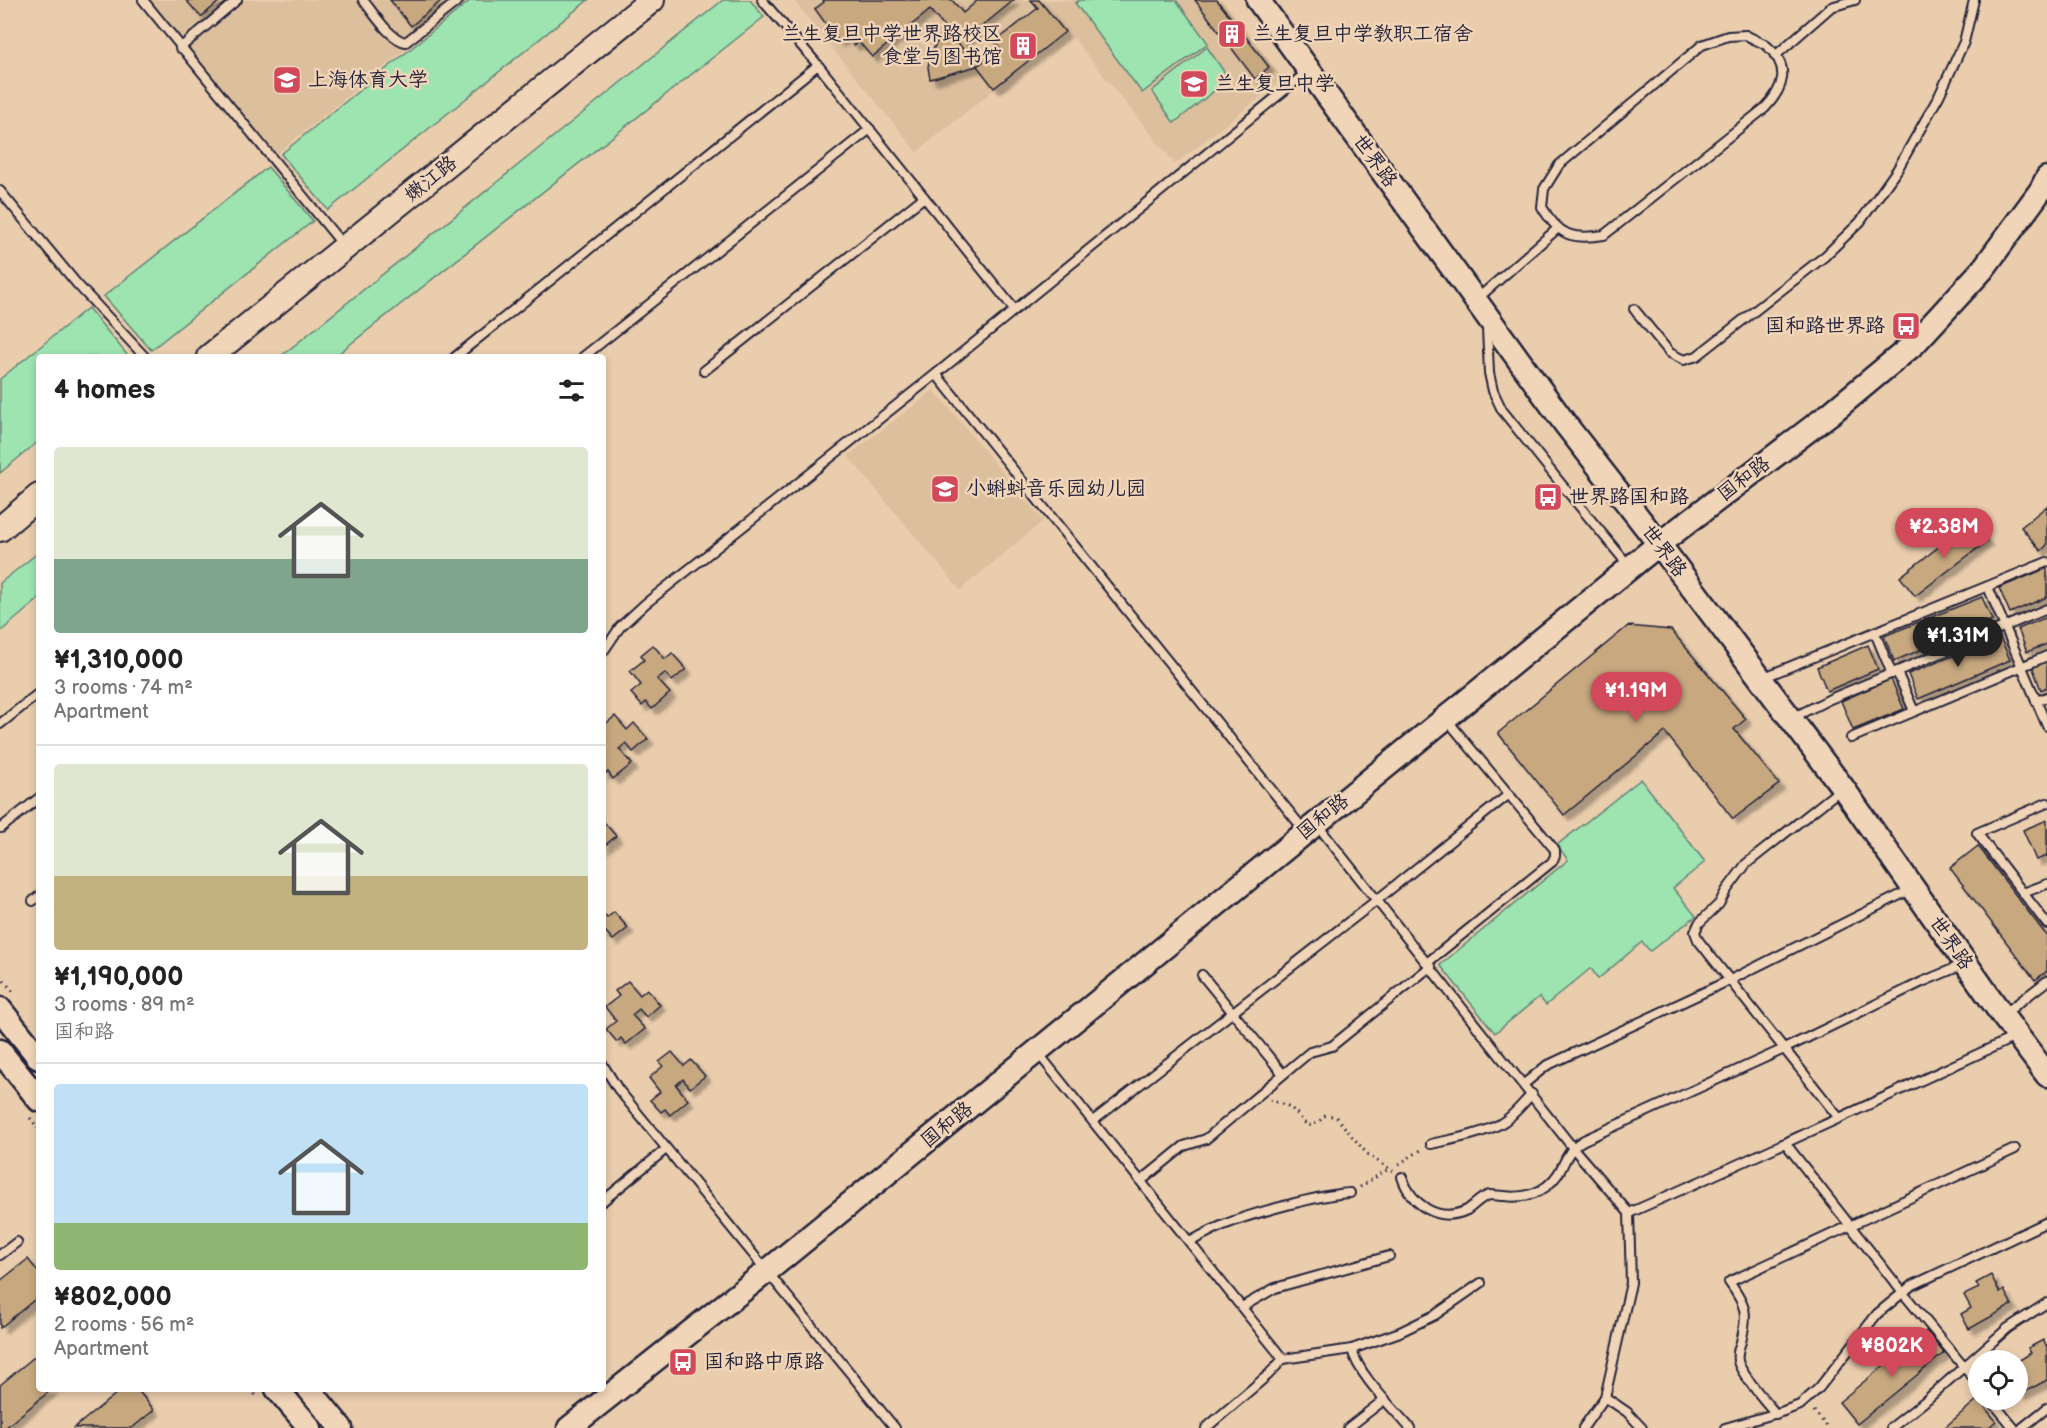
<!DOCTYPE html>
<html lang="en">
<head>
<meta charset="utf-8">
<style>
	:root { --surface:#fff; --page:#f6f6f6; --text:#222; --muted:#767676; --line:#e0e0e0; --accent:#d1495b }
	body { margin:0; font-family:"Balsamiq Sans","LXGW WenKai TC",sans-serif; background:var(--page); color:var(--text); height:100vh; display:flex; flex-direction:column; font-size:22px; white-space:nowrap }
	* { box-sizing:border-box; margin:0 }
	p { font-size:20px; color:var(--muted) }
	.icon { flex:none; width:33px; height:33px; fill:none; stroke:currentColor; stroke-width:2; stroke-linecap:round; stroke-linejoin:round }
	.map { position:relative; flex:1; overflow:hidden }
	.drawer { position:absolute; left:36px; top:354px; width:570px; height:1038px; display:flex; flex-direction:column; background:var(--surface); border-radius:6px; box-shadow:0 3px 9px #0003 }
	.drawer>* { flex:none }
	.controls { position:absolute; left:1968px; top:1350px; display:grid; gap:12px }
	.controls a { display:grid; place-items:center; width:60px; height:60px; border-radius:50%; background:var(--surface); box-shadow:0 3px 9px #0003; font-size:30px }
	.price { position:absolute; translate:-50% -51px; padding:0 14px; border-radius:21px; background:var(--accent); color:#fff; font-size:20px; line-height:39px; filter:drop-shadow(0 2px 3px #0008) }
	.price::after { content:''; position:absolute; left:50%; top:36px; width:18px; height:14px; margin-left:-9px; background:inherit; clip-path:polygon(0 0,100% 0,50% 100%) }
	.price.current { background:#222; color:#fff }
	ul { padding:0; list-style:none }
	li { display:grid; align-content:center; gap:12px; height:318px; padding:0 18px }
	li+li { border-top:2px solid var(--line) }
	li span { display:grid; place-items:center; height:186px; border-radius:6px; color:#555 }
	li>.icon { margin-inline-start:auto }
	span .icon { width:108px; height:108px; fill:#fffc; stroke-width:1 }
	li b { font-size:26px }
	h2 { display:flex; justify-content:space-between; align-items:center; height:72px; padding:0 18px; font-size:26px }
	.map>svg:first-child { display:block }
	.built { fill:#dcbf9d }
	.green { fill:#9de4b1; stroke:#608376; stroke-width:1.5 }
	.building { fill:#c7a87f; stroke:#22223b; stroke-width:1.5; filter:url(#shadow) }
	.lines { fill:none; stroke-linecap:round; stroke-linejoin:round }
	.lane-casing { stroke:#22223b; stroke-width:12 }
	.secondary-casing { stroke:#22223b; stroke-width:27 }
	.primary-casing { stroke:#22223b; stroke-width:28 }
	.path { stroke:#22223b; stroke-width:3; stroke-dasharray:1.5 4.5; stroke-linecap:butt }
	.lane { stroke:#f1d5b8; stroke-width:8 }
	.secondary { stroke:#f1d5b8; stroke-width:22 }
	.primary { stroke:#f1d5b8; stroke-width:24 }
	.labels { text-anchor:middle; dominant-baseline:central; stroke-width:5; stroke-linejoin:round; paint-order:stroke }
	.poi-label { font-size:20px; fill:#22223b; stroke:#f1d5b8; text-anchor:start }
	.street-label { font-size:20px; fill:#22223b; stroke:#f1d5b8 }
</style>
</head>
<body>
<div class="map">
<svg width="2047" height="1428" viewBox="0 0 2047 1428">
	<defs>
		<filter id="shadow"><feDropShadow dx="5.5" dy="5.5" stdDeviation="1.5" flood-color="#0004"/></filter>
	</defs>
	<rect width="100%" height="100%" fill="#eacdad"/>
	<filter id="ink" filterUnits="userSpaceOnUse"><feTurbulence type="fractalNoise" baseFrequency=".0167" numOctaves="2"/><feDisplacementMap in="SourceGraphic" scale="12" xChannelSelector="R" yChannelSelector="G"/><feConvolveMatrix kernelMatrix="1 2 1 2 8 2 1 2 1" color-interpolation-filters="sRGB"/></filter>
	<g filter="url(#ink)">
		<g class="built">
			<polygon points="140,0 467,0 269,160"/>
			<polygon points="793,0 1222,0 1283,79 1175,164 1067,30 917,152"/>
			<polygon points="934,390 1043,521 960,590 848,456"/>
		</g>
		<g class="green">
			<polygon points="471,0 588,0 328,210 281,154"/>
			<polygon points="723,0 750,0 764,17 334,357 280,357"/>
			<polygon points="1080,0 1176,0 1208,43 1142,93 1075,3"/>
			<polygon points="1207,47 1229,79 1174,123 1152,91"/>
			<polygon points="268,167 313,221 151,350 104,296"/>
			<polygon points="88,308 129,357 39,357 39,441 0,473 0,379"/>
			<polygon points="39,552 39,599 0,632 0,583"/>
			<polygon points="1641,779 1705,862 1673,888 1696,916 1650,951 1642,942 1598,979 1591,968 1546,1005 1539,997 1495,1033 1440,965 1568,860 1557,845"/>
		</g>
		<g class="building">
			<polygon points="186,0 221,0 201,17"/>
			<polygon points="390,0 442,0 411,26"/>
			<polygon points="823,0 952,0 963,13 978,0 1014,0 965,40 984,63 977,66 930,10 872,57 859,42 854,45 847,36 839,42 815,9 824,2"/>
			<polygon points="1031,0 1039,0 1065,32 994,88 977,66 1001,49 995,42 1038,8"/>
			<polygon points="1195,0 1217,0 1269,67 1255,79"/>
			<polygon points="945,28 977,66 930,79 928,67 931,53"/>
			<polygon points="2047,506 2047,545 2041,551 2021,527"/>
			<polygon points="1972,521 1987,541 1915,596 1900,577"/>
			<polygon points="2047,568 2047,597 2010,613 1999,588"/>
			<polygon points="1982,597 1992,620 1894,661 1884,636"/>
			<polygon points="2047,617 2047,644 2027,652 2018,629"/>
			<polygon points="1628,626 1671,630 1746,719 1734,729 1779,784 1733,819 1665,732 1564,815 1498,733"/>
			<polygon points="2000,637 2010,660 1918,699 1908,674"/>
			<polygon points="653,645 665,659 672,653 686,669 672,681 665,673 657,679 670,693 652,709 646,702 642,706 631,693 641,685 630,671 644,660 641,655"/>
			<polygon points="1868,645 1878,669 1827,691 1817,667"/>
			<polygon points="2047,660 2047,687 2041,690 2032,666"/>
			<polygon points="1891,679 1904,709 1853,730 1841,701"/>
			<polygon points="615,716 627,730 634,723 648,739 633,752 626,743 619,749 632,764 613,779 608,772 603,775 603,733 606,730 603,726"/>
			<polygon points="2047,820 2047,856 2036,860 2023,830"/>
			<polygon points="603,821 616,836 603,847"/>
			<polygon points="1978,846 2047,936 2047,971 2035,980 1950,868"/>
			<polygon points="614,912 628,928 613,940 606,932 603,934 603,913 607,918"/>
			<polygon points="628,981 640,995 647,989 660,1005 646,1017 639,1009 632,1015 645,1029 626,1044 621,1038 617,1042 606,1029 616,1021 605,1007 619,996 615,991"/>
			<polygon points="672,1052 684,1066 691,1060 705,1076 690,1088 683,1079 676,1085 688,1100 670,1115 665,1109 661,1112 650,1100 660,1092 649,1078 663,1066 659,1062"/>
			<polygon points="28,1259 39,1273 39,1296 0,1328 0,1281"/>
			<polygon points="1991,1275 2000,1293 2004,1290 2012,1305 1969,1329 1961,1314 1971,1308 1964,1295 1979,1288 1976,1283"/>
			<polygon points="1926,1331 1944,1353 1857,1424 1839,1402"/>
			<polygon points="2043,1340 2047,1348 2047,1380 2021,1394 2018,1388 2018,1377 2023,1374 2018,1361 2031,1353 2028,1348"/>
			<polygon points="39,1353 39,1389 52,1389 5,1428 0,1428 0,1385"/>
			<polygon points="122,1389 137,1389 154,1410 132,1428 74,1428"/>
			<polygon points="1978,1399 1996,1421 1988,1428 1944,1428"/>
		</g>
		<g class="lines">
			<g class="lane-casing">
				<g id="lane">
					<polyline points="143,0 343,245"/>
					<path d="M 363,0 C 373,12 390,40 406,42 L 459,0"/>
					<polyline points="762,0 818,65 1014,309"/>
					<path d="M 1746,35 C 1752,39 1762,42 1767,46 C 1791,67 1784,88 1765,108 L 1604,235 C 1572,240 1559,236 1542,207 L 1544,189 L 1559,165 L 1702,45 L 1728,36 Z"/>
					<polyline points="180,48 237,0"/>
					<polyline points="1775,56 1831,7 1855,0"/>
					<polyline points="0,191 77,284 145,357"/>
					<polyline points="1477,299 1557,229"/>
					<polyline points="1634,309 1670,353 1684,360 1697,356 1825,256 1860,222 1897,170 1939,96 1964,42 1974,0"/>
					<polyline points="1487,328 1489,373 1493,391 1502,410 1562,485 1629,566"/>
					<polyline points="455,357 818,65"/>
					<polyline points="583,357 870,129"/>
					<polyline points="704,371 924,197"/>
					<polyline points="936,374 1304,830"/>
					<polyline points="1988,587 2047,726"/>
					<polyline points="1875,633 1892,674"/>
					<polyline points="603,652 620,627 645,604 936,374 1307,72"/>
					<polyline points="1897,672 1914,711"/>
					<polyline points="1762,678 2047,562"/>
					<polyline points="2036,701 2047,697"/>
					<polyline points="1792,718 1830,699 2047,609"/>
					<polyline points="0,724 39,693"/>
					<polyline points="1851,738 2047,656"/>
					<polyline points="2047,803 1977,833 2047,924"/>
					<polyline points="1318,826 1573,1148 1629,1213 1631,1283 1605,1397 1583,1428"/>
					<polyline points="1,828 39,798"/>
					<polyline points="2023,893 2047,884"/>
					<polyline points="33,901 39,896"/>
					<polyline points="1428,962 1552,862 1555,856 1555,850 1448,721"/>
					<polyline points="1202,975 1283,1074"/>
					<polyline points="2004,1014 2047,981"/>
					<polyline points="1038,1053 1283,1359"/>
					<polyline points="603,1065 618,1089 895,1428"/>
					<polyline points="1524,1084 1546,1066 1730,980 1912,889"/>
					<polyline points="1839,1118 1698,940 1695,932 1699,923 1719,904 1726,891 1746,864 1841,789"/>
					<polyline points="1093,1121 1377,900 1508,795"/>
					<path d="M 1431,1144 C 1453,1139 1479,1135 1500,1124 C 1513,1117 1522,1104 1532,1094"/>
					<polyline points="1786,1144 1903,1293 1978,1384"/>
					<path d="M 1402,1177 C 1411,1204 1438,1224 1467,1210 C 1474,1206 1481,1196 1490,1195 C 1494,1195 1500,1196 1504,1196 C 1520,1198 1534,1196 1547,1186 C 1563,1173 1562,1161 1573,1148 C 1575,1145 1581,1142 1584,1140 L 1784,1049 L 1922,982 L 1965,964"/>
					<polyline points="1141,1181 1184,1146 1206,1139 1310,1052 1332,1046 1431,966"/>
					<polyline points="603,1201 666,1149"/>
					<path d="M 1629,1213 C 1759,1156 1887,1096 2015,1037"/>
					<path d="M 1190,1242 C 1223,1222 1253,1214 1291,1204 C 1311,1199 1330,1194 1350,1193"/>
					<polyline points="0,1255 17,1242"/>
					<polyline points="1242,1307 1275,1288 1389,1256"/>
					<path d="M 1352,1349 C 1357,1374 1393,1408 1410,1428"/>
					<polyline points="1605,1397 1627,1412 1642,1428"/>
					<polyline points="1991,1400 2014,1428"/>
					<path d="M 1776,1414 C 1767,1403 1740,1373 1738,1361 C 1737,1355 1739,1347 1741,1342 C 1748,1313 1747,1307 1729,1282 L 2015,1149"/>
					<polyline points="1206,1428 1268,1375 1283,1359 1352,1349 1400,1332 1435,1315 1481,1283"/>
					<polyline points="1348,1428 1385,1399"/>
					<polyline points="1725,1428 1781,1412 1800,1405 1819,1388 1877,1314 1911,1286 2047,1222"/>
					<polyline points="1891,1428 1924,1402 2008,1328 2047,1303"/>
					<polyline points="2022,1428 2047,1408"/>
				</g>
			</g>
			<g class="secondary-casing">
				<g id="secondary">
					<polyline points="1258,0 1566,425 1659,544 1843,788 2002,1015 2047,1075"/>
					<polyline points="0,1009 39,1058"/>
					<polyline points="0,1051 39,1100"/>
					<polyline points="277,1389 310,1428"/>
					<polyline points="309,1389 341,1428"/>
					<polyline points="569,1428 766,1272 1659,544 1831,413 1914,344 1983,269 2041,190 2047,178"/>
				</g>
			</g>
			<g class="primary-casing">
				<g id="primary">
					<polyline points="209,357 652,0"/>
					<polyline points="0,529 39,496"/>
				</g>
			</g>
			<g class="path">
				<polyline points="0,976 15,994"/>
				<path d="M 1270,1100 C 1277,1103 1287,1104 1292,1109 C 1307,1121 1305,1135 1325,1116 L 1331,1116 L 1337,1118 L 1367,1154 L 1393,1171"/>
				<polyline points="30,1118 39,1129"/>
				<polyline points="1399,1164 1421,1150"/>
				<polyline points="1360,1187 1390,1168"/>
				<polyline points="251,1389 257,1397"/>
				<polyline points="1814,1411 1828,1428"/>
			</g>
			<use href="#lane" class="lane"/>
			<use href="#secondary" class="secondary"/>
			<use href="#primary" class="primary"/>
		</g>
	</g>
	<defs>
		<g id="building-square" transform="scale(1.5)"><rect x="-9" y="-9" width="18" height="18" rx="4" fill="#d1495b" stroke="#f1d5b8"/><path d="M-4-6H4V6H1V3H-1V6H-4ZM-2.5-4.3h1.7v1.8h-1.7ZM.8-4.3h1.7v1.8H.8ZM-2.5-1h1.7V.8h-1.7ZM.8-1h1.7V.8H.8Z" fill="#fff"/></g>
		<g id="university-square" transform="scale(1.5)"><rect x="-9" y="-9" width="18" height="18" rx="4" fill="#d1495b" stroke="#f1d5b8"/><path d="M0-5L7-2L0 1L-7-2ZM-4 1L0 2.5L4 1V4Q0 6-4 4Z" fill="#fff"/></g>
		<g id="school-square" transform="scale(1.5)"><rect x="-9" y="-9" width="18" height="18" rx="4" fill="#d1495b" stroke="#f1d5b8"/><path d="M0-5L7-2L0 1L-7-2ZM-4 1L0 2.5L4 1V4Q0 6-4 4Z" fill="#fff"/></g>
		<g id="bus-square" transform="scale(1.5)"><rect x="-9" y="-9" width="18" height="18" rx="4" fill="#d1495b" stroke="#f1d5b8"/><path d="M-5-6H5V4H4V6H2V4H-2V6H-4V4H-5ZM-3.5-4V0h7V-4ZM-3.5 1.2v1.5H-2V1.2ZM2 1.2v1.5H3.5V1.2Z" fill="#fff"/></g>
	</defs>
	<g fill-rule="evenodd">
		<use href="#building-square" x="1232" y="34"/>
		<use href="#building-square" x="1023" y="46"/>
		<use href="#university-square" x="287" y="80"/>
		<use href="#school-square" x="1194" y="84"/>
		<use href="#bus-square" x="1906" y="326"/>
		<use href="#school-square" x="945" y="489"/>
		<use href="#bus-square" x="1548" y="497"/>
		<use href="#bus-square" x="683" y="1362"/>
	</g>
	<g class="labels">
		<g class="poi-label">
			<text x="1002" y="34" text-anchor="end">兰生复旦中学世界路校区<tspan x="1002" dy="23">食堂与图书馆</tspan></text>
			<text x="1253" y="34">兰生复旦中学教职工宿舍</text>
			<text x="308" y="80">上海体育大学</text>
			<text x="1215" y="84">兰生复旦中学</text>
			<text x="1885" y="326" text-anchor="end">国和路世界路</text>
			<text x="966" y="489">小蝌蚪音乐园幼儿园</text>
			<text x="1569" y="497">世界路国和路</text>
			<text x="704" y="1362">国和路中原路</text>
		</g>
		<g class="street-label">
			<text transform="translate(1375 161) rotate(54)">世界路</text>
			<text transform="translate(431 179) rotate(-39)">嫩江路</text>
			<text transform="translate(1744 479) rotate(-37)">国和路</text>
			<text transform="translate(1664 551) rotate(53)">世界路</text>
			<text transform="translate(1323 817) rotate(-39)">国和路</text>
			<text transform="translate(1951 943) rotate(55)">世界路</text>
			<text transform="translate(947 1125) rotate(-39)">国和路</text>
		</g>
	</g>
</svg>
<div class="controls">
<a><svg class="icon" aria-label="locate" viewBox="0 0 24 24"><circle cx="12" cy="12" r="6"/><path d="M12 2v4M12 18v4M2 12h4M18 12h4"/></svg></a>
</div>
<b class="price" style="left:1944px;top:559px">¥2.38M</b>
<b class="price current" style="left:1958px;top:668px">¥1.31M</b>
<b class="price" style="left:1636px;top:723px">¥1.19M</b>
<b class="price" style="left:1892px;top:1378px">¥802K</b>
<section class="drawer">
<h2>4 homes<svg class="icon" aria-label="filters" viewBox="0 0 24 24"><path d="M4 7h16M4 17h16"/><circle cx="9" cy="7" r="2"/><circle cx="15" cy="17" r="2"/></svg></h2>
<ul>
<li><span style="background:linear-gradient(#dfe7d0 60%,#7fa58c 0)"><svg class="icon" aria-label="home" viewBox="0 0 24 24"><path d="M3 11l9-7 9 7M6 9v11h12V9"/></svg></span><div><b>¥1,310,000</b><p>3 rooms · 74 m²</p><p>Apartment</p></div></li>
<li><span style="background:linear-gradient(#dfe7d0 60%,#c2b280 0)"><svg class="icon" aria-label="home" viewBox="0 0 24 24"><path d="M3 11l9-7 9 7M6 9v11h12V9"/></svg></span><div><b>¥1,190,000</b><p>3 rooms · 89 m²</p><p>国和路</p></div></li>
<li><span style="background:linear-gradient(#bfe0f5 75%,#8fb573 0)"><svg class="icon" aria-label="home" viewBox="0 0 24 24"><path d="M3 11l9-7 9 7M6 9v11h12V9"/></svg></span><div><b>¥802,000</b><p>2 rooms · 56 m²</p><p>Apartment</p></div></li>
</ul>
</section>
</div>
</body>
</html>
